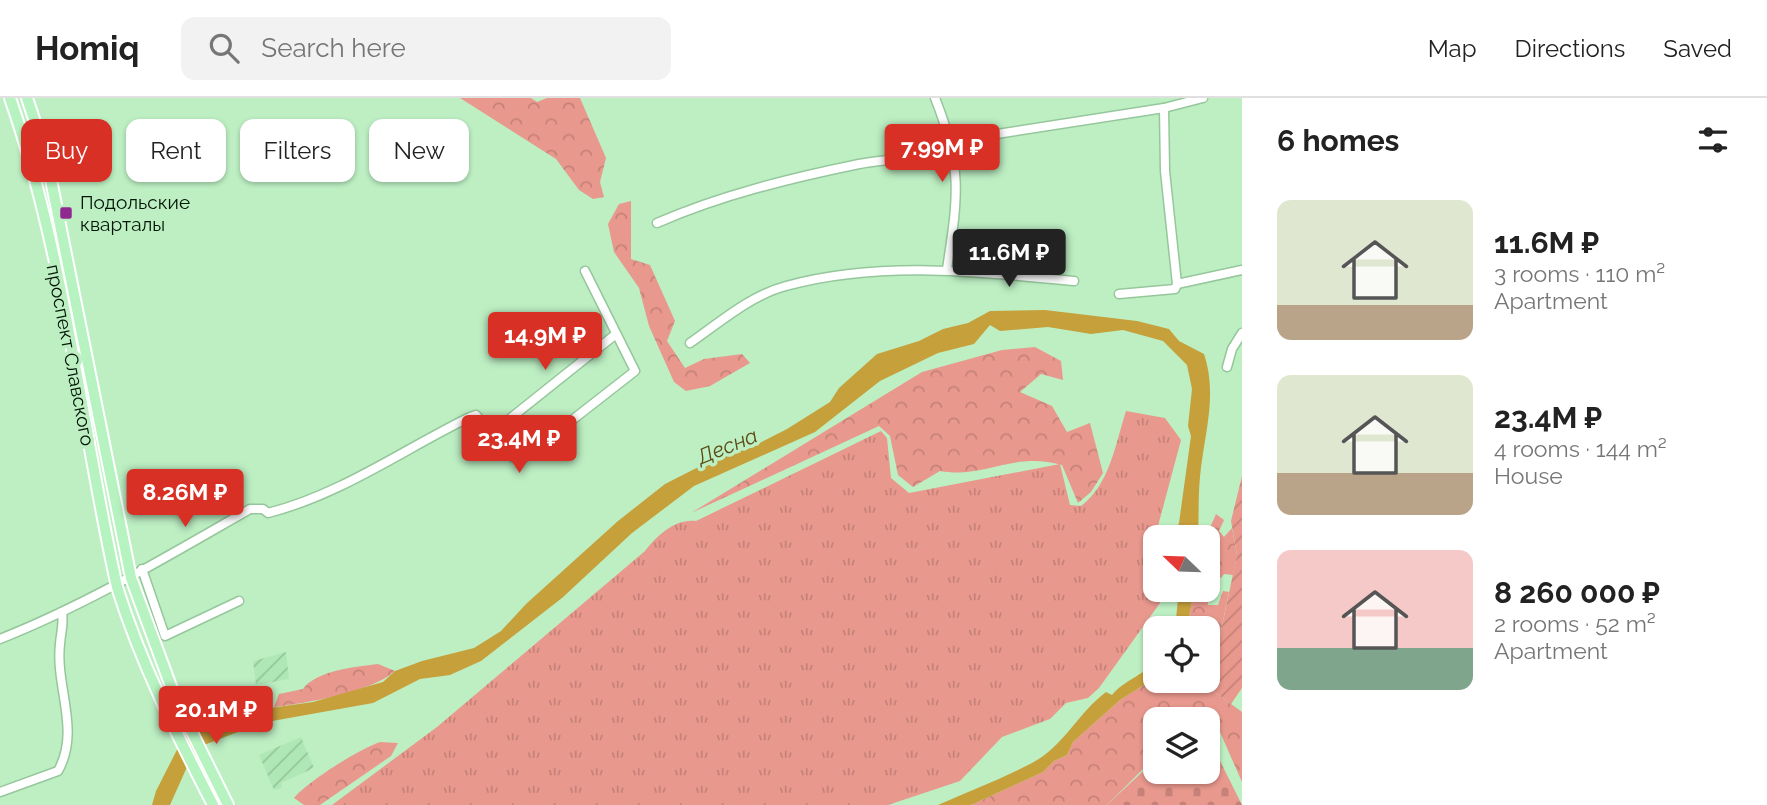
<!DOCTYPE html>
<html lang="en">
<head>
<meta charset="utf-8">
<style>
	:root { --surface:#fff; --page:#f2f2f2; --text:#222; --muted:#767676; --line:#e0e0e0; --accent:#d93025 }
	body { margin:0; font-family:Raleway,sans-serif; background:var(--page); color:var(--text); height:100vh; display:flex; flex-direction:column; font-size:26px; white-space:nowrap }
	* { box-sizing:border-box; margin:0 }
	p { font-size:23px; color:var(--muted) }
	.icon { flex:none; width:38px; height:38px; fill:none; stroke:currentColor; stroke-width:2; stroke-linecap:round; stroke-linejoin:round }
	.map { position:relative; flex:1; overflow:hidden }
	.sheet { display:flex; flex-direction:column; background:var(--surface); width:525px }
	.sheet>* { flex:none }
	.guide { position:absolute; left:21px; top:21px; width:665px; height:63px; display:flex; gap:14px }
	.needle { width:46px; rotate:293deg }
	.controls { position:absolute; left:1143px; top:427px; display:grid; gap:14px }
	.controls a { display:grid; place-items:center; width:77px; height:77px; border-radius:14px; background:var(--surface); box-shadow:0 2px 5px #0004; font-size:35px }
	.price { position:absolute; translate:-50% -60px; padding:0 16px; border-radius:7px; background:var(--accent); color:#fff; font-size:23px; line-height:46px; filter:drop-shadow(0 2px 4px #0008) }
	.price::after { content:''; position:absolute; left:50%; top:42px; width:21px; height:16px; margin-left:-10px; background:inherit; clip-path:polygon(0 0,100% 0,50% 100%) }
	.price.selected { background:#222; color:#fff }
	ul { padding:0; list-style:none }
	li { display:flex; align-items:center; gap:21px; height:175px; padding:0 35px }
	li span { display:grid; place-items:center; flex:none; width:196px; height:140px; border-radius:14px; color:#555 }
	li>.icon { margin-inline-start:auto }
	span .icon { width:84px; height:84px; fill:#fffc; stroke-width:1 }
	li b { font-size:30px }
	h2 { display:flex; justify-content:space-between; align-items:center; height:84px; padding:0 35px; font-size:30px }
	.pill { padding:0 24px; border-radius:14px; background:var(--surface); box-shadow:0 2px 5px #0004; font-size:24px; line-height:63px }
	.pill.selected { background:var(--accent); color:#fff }
	header { display:flex; align-items:center; gap:42px; box-sizing:border-box; height:98px; padding:0 35px; background:var(--surface); border-bottom:2px solid var(--line) }
	header strong { font-size:33px }
	nav { display:flex; gap:38px; margin-inline-start:auto; font-size:24px }
	.search { width:490px; height:63px; background:var(--page); display:flex; align-items:center; gap:18px; box-sizing:border-box; padding:0 24px; border-radius:14px; color:var(--muted); font-size:26px }
	main { display:flex; flex:1; min-height:0 }
	.map>svg:first-child { display:block }
	.industrial { fill:url(#industrial-furrows) }
	.grass { fill:url(#grass-tufts) }
	.forest { fill:url(#forest-crowns) }
	.cemetery { fill:url(#cemetery-stones) }
	.garden { fill:url(#garden-furrows) }
	.water { fill:#c6a03b }
	.lines { fill:none; stroke-linecap:round; stroke-linejoin:round }
	.minor-casing { stroke:#96c79c; stroke-width:11 }
	.major-casing { stroke:#fff; stroke-width:14 }
	.minor { stroke:#fff; stroke-width:8 }
	.major { stroke:#b6f3c1; stroke-width:10 }
	.poi-dot { fill:#90298f; stroke:#bdefc3; stroke-width:2.5 }
	.labels { text-anchor:middle; dominant-baseline:central; stroke-width:7; stroke-linejoin:round; paint-order:stroke }
	.poi-label { font-size:19px; fill:#031506; stroke:#bdefc3; text-anchor:start }
	.street-label { font-size:19px; fill:#031506; stroke:#bdefc3 }
	.water-label { font-size:21px; font-style:italic; fill:#5d4913; stroke:#bdefc3 }
</style>
</head>
<body>
<header>
<strong>Homiq</strong>
<div class="search"><svg class="icon" aria-label="search" viewBox="0 0 24 24"><circle cx="10" cy="10" r="6"/><path d="M15 15l6 6"/></svg>Search here</div>
<nav><a>Map</a><a>Directions</a><a>Saved</a></nav>
</header>
<main>
<div class="map">
<svg width="1242" height="707" viewBox="0 0 1242 707">
	<defs>
		<pattern id="industrial-furrows" width="10" height="10" patternUnits="userSpaceOnUse" patternTransform="scale(1.75)"><rect width="10" height="10" fill="#afe8b6"/><path d="M-1 1l2-2M0 10L10 0M9 11l2-2" fill="none" stroke="#95c69b"/></pattern>
		<pattern id="grass-tufts" width="24" height="20" patternUnits="userSpaceOnUse" patternTransform="scale(1.75)"><rect width="24" height="20" fill="#e9988d"/><path d="M3 7l-1-3M5 7V3M7 7l1-3M15 17l-1-3M17 17v-4M19 17l1-3" fill="none" stroke="#c68278"/></pattern>
		<pattern id="forest-crowns" width="20" height="18" patternUnits="userSpaceOnUse" patternTransform="scale(1.75)"><rect width="20" height="18" fill="#e9988d"/><path d="M2 6a3 3 0 1 1 6 0M12 15a3 3 0 1 1 6 0" fill="none" stroke="#c68278"/></pattern>
		<pattern id="cemetery-stones" width="16" height="16" patternUnits="userSpaceOnUse" patternTransform="scale(1.75)"><rect width="16" height="16" fill="#e9988d"/><path d="M2 7V4a2 2 0 0 1 4 0v3zM10 15v-3a2 2 0 0 1 4 0v3z" fill="#c68278"/></pattern>
		<pattern id="garden-furrows" width="10" height="10" patternUnits="userSpaceOnUse" patternTransform="scale(1.75)"><rect width="10" height="10" fill="#e9988d"/><path d="M-1 1l2-2M0 10L10 0M9 11l2-2" fill="none" stroke="#c68278"/></pattern>
	</defs>
	<rect width="100%" height="100%" fill="#bdefc3"/>
	<g class="industrial">
		<polygon points="286,554 289,581 256,587 253,563"/>
		<polygon points="301,639 314,670 281,685 282,690 274,692 259,657"/>
	</g>
	<path class="grass" d="M 1126,313 L 1165,320 L 1181,342 L 1154,443 L 1155,492 L 1158,492 L 1160,505 L 1099,590 L 1088,600 L 1066,605 L 1050,621 L 1002,639 L 960,683 L 888,707 L 332,707 L 437,629 L 645,453 C 658,437 674,421 696,423 L 881,333 L 887,340 L 891,380 L 909,395 L 1060,366 L 1070,407 L 1081,408 C 1110,386 1115,347 1126,313 Z"/>
	<g class="forest">
		<polygon points="460,0 531,0 537,4 547,0 580,0 606,60 600,84 604,99 593,101 579,92 556,61"/>
		<polygon points="631,103 631,161 650,167 675,223 667,243 685,270 704,261 742,256 750,265 710,288 686,293 674,284 649,228 639,190 614,154 608,126 619,106"/>
		<path d="M 1035,249 L 1061,263 L 1063,282 L 1041,276 L 1020,294 L 1052,308 L 1067,334 L 1090,325 L 1103,375 L 1091,394 L 1078,405 L 1062,367 C 1013,353 985,381 940,373 L 913,389 L 898,377 L 890,338 L 879,328 L 691,415 L 922,274 L 1002,252 Z"/>
		<polygon points="1216,416 1224,422 1219,433 1224,439 1232,430 1237,457 1233,477 1224,476 1221,480 1208,471 1206,439"/>
		<polygon points="1194,492 1207,492 1208,507 1218,507 1223,493 1229,494 1209,590 1242,614 1242,684 1212,616 1201,621 1155,621 1155,659 1107,707 971,707 1043,674 1054,663 1067,657 1073,644 1120,602 1155,580 1208,583 1208,530 1187,530"/>
		<path d="M 378,566 L 395,573 C 372,594 307,605 274,609 L 279,596 L 303,591 C 317,572 355,569 378,566 Z"/>
		<path d="M 380,644 L 398,645 L 391,658 L 320,707 L 304,707 L 294,700 C 307,684 359,651 380,644 Z"/>
	</g>
	<polygon class="cemetery" points="1208,639 1242,707 1107,707 1155,662 1155,674 1208,674"/>
	<polygon class="garden" points="1242,378 1242,590 1231,606 1209,590 1237,457 1231,423"/>
	<g class="water">
		<path d="M 1045,212 L 1137,223 L 1169,231 L 1179,243 L 1204,256 C 1218,298 1204,336 1200,379 C 1198,399 1199,419 1198,439 L 1174,437 L 1179,425 L 1191,338 L 1188,328 L 1192,291 L 1187,267 L 1163,243 L 1123,232 L 1091,236 L 1048,229 L 1000,233 L 990,227 L 974,246 L 938,255 L 880,283 L 815,334 L 694,388 L 632,435 L 562,500 L 481,563 L 450,577 L 420,581 L 373,605 L 261,625 L 204,647 L 187,669 L 170,707 L 152,707 L 156,693 L 185,636 L 226,616 L 313,604 L 383,584 L 395,573 L 422,563 L 474,550 L 501,533 L 526,506 L 618,423 L 665,386 L 726,355 L 748,351 L 787,331 L 830,304 L 839,290 L 877,256 L 919,243 L 943,231 L 968,225 L 990,213 Z"/>
		<polygon points="1179,492 1194,492 1187,530 1175,530"/>
		<path d="M 1155,563 L 1155,580 L 1120,602 L 1073,644 L 1067,657 L 1054,663 L 1043,674 L 971,707 L 938,707 C 970,693 1001,681 1032,665 C 1063,649 1079,614 1106,594 L 1112,597 C 1123,583 1141,579 1155,563 Z"/>
	</g>
	<g class="lines">
		<g class="minor-casing">
			<g id="minor">
				<path d="M 935,0 C 963,70 958,99 947,171"/>
				<polyline points="1164,10 1203,0"/>
				<path d="M 657,125 C 721,97 791,80 859,66 C 890,60 926,62 952,43 L 1164,10 L 1165,73 L 1177,186 L 1242,172"/>
				<polyline points="1119,196 1175,191 1177,186"/>
				<path d="M 690,245 C 719,225 751,197 786,188 C 881,162 979,174 1074,183"/>
				<polyline points="1227,269 1232,251 1242,235"/>
				<polyline points="492,335 616,236"/>
				<polyline points="142,471 165,538 239,503"/>
				<path d="M 0,541 C 88,506 168,458 250,411 L 263,411 L 268,415 C 340,397 404,351 470,319 L 476,317 L 512,359 L 521,362 L 635,273 L 585,173"/>
				<path d="M 0,694 L 58,673 C 81,632 55,589 60,546 C 61,533 64,526 62,514"/>
			</g>
		</g>
		<g class="major-casing">
			<g id="major">
				<path d="M 10,0 C 65,158 81,327 117,489 C 141,566 176,635 213,707"/>
				<polyline points="27,0 46,57 131,480 176,602 228,707"/>
			</g>
		</g>
		<use href="#minor" class="minor"/>
		<use href="#major" class="major"/>
	</g>
	<rect class="poi-dot" x="59" y="108" width="14" height="14" rx="3.5"/>
	<g class="labels">
		<g class="poi-label">
			<text x="80" y="104">Подольские<tspan x="80" dy="22">кварталы</tspan></text>
		</g>
		<g class="street-label">
			<text transform="translate(71 257) rotate(79)">проспект Славского</text>
		</g>
		<g class="water-label">
			<text transform="translate(727 348) rotate(-22)">Десна</text>
		</g>
	</g>
</svg>
<div class="controls">
<a><svg class="needle" viewBox="-14 -14 28 28"><path d="M0-13l5 13h-10z" fill="#e53935"/><path d="M0 13l5-13h-10z" fill="#767676"/></svg></a>
<a><svg class="icon" aria-label="locate" viewBox="0 0 24 24"><circle cx="12" cy="12" r="6"/><path d="M12 2v4M12 18v4M2 12h4M18 12h4"/></svg></a>
<a><svg class="icon" aria-label="layers" viewBox="0 0 24 24"><path d="M12 4l9 5-9 5-9-5zM3 14l9 5 9-5"/></svg></a>
</div>
<b class="price" style="left:942px;top:86px">7.99M ₽</b>
<b class="price selected" style="left:1009px;top:191px">11.6M ₽</b>
<b class="price" style="left:545px;top:274px">14.9M ₽</b>
<b class="price" style="left:519px;top:377px">23.4M ₽</b>
<b class="price" style="left:185px;top:431px">8.26M ₽</b>
<b class="price" style="left:216px;top:648px">20.1M ₽</b>
<div class="guide">
<a class="pill selected">Buy</a>
<a class="pill">Rent</a>
<a class="pill">Filters</a>
<a class="pill">New</a>
</div>
</div>
<section class="sheet">
<h2>6 homes<svg class="icon" aria-label="filters" viewBox="0 0 24 24"><path d="M4 7h16M4 17h16"/><circle cx="9" cy="7" r="2"/><circle cx="15" cy="17" r="2"/></svg></h2>
<ul>
<li><span style="background:linear-gradient(#dfe7d0 75%,#b9a48a 0)"><svg class="icon" aria-label="home" viewBox="0 0 24 24"><path d="M3 11l9-7 9 7M6 9v11h12V9"/></svg></span><div><b>11.6M ₽</b><p>3 rooms · 110 m²</p><p>Apartment</p></div></li>
<li><span style="background:linear-gradient(#dfe7d0 70%,#b9a48a 0)"><svg class="icon" aria-label="home" viewBox="0 0 24 24"><path d="M3 11l9-7 9 7M6 9v11h12V9"/></svg></span><div><b>23.4M ₽</b><p>4 rooms · 144 m²</p><p>House</p></div></li>
<li><span style="background:linear-gradient(#f6c9c9 70%,#7fa58c 0)"><svg class="icon" aria-label="home" viewBox="0 0 24 24"><path d="M3 11l9-7 9 7M6 9v11h12V9"/></svg></span><div><b>8 260 000 ₽</b><p>2 rooms · 52 m²</p><p>Apartment</p></div></li>
</ul>
</section>
</main>
</body>
</html>
